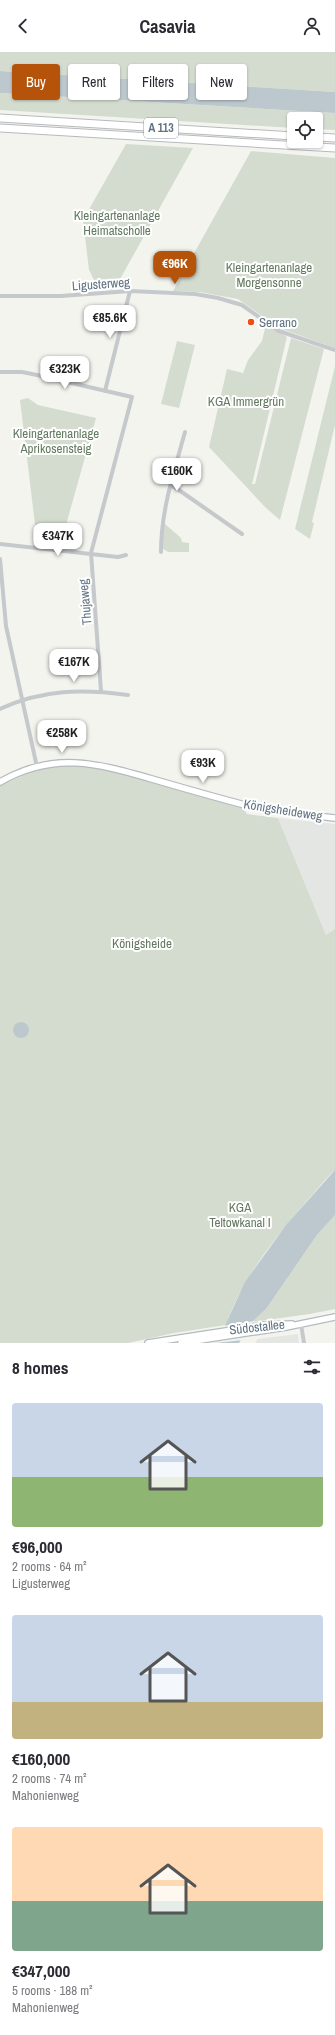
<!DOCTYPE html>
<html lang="en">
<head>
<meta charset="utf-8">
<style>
	:root { --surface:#fff; --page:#f7f7f7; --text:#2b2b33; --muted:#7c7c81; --accent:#b45309 }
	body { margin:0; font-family:"Archivo Narrow",sans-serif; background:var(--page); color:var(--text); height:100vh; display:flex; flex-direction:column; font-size:15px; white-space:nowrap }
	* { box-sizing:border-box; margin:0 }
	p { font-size:13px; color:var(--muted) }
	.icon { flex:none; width:22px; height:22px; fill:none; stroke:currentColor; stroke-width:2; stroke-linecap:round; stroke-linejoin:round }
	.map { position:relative; height:1291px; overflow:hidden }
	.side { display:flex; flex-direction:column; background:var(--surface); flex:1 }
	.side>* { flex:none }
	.top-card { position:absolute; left:12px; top:12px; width:311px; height:36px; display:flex; gap:8px }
	.controls { position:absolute; left:287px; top:60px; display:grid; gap:8px }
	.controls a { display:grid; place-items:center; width:36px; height:36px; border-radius:4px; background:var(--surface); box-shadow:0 1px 3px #0004; font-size:20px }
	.price { position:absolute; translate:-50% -34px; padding:0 9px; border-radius:8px; background:#fff; color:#222; font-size:13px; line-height:26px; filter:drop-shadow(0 1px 2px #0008) }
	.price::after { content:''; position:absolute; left:50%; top:24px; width:12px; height:9px; margin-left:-6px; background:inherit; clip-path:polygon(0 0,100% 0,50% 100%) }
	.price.on { background:var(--accent); color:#fff }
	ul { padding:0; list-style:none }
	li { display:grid; align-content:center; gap:8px; height:212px; padding:0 12px }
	li span { display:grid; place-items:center; height:124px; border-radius:4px; color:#555 }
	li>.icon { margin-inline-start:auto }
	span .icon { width:72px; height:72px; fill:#fffc; stroke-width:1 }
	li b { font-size:17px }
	h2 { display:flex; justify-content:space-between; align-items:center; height:48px; padding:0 12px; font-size:17px }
	.pill { padding:0 14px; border-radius:4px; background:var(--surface); box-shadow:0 1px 3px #0004; font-size:14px; line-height:36px }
	.pill.on { background:var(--accent); color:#fff }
	header { display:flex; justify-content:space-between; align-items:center; height:52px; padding:0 12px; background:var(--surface); font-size:18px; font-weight:800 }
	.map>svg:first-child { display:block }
	.built { fill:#e4e6e3 }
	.green { fill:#d4dcd0 }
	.water { fill:#bcc8cd }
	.pier { fill:#f4f4ef }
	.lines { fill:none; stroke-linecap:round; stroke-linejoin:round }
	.secondary-casing { stroke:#b5babf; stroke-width:8 }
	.highway-casing { stroke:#b7babd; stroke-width:9 }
	.street { stroke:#c6c9cc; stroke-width:4 }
	.secondary { stroke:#fff; stroke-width:5.5 }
	.highway { stroke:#fff; stroke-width:7 }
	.poi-dot { fill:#f24d12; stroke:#fff; stroke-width:1.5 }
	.labels { text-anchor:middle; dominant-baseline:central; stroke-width:4; stroke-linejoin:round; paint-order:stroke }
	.shield { fill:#fff; stroke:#909da8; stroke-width:1 }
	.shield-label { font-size:12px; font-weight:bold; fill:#607383 }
	.park-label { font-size:13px; fill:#647a60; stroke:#fff }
	.street-label { font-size:13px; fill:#607383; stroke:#fff }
	.poi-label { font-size:13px; fill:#607383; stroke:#fff; text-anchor:start }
</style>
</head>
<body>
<header><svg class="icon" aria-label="back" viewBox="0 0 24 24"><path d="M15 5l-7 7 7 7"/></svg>Casavia<svg class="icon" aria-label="person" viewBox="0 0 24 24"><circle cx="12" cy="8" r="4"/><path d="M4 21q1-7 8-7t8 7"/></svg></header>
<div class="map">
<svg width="335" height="1291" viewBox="0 0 335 1291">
	<rect width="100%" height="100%" fill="#f4f4ef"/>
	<g class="built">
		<polygon points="278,766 335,772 335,877 326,883"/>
		<polygon points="298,1282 299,1291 256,1291 257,1287"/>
	</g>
	<g class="green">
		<polygon points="0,0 335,0 335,40 0,19"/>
		<polygon points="0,41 335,61 335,78 316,77 316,67 294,67 294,76 0,58"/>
		<polygon points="126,92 193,96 114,238 99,238 89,218 83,168"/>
		<polygon points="251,99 335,106 335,296 279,276 238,247 199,240 173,239"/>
		<polygon points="266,272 287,285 252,432 255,432 291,286 324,297 280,468 266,456 209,395 227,317 243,321 248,308 262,289"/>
		<polygon points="177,289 195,293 179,356 161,352"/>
		<polygon points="335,314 335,373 312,470 314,471 310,487 295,477"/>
		<polygon points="28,346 38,353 96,366 61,491 37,489 20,348"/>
		<polygon points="164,471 181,486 182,490 189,491 189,500 168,500 162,496"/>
		<path d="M 58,713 L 94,714 L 242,755 L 247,762 L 278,766 L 326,883 L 335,877 L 335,1118 C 325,1127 316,1139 306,1150 C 274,1187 242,1227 226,1273 L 174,1281 L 128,1291 L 0,1291 L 0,734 L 33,719 Z"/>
		<polygon points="335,1163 335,1257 310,1262 252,1270 266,1257 317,1183"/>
	</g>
	<g class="water">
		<polygon points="0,19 335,40 335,61 0,41"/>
		<circle cx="21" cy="978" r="8"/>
		<polygon points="335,1118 335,1163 317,1183 266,1257 252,1270 239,1291 217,1291 245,1230 286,1173"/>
	</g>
	<polygon class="pier" points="255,1269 243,1288 215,1291 223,1274"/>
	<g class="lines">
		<g class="secondary-casing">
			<g id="secondary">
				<path d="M 0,730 C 54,699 96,711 152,727 C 183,736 214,745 245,753 C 274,761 305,762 335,766"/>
				<polyline points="148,1291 264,1273 292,1272"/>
				<polyline points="181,1291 286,1275 335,1265"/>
			</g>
		</g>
		<g class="highway-casing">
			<g id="highway">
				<polyline points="0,66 294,84"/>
				<polyline points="0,76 335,96"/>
				<polyline points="316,85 335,86"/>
			</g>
		</g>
		<g class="street">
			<polyline points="0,244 61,244 130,239 195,242 218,246 242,253 279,279 335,298"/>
			<polyline points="0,320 22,320 37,323 132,345 91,501 101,639"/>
			<polyline points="105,339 130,239"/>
			<polyline points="171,434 176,436 242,482"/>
			<polyline points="0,492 118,505 126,503"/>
			<path d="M 161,500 C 161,458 174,420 185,380"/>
			<polyline points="0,507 6,574 37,715"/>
			<path d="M 0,657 C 43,637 82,637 128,643"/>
			<polyline points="301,1272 304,1291"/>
		</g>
		<use href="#secondary" class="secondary"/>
		<use href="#highway" class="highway"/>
	</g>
	<circle class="poi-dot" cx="251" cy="270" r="4"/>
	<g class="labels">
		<rect class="shield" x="144" y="66" width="34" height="20" rx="3"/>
		<g class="shield-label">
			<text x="161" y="76">A 113</text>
		</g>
		<g class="park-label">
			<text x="117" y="163">Kleingartenanlage<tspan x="117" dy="15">Heimatscholle</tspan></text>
			<text x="269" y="215">Kleingartenanlage<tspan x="269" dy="15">Morgensonne</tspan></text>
			<text x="246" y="349">KGA Immergrün</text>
			<text x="56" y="381">Kleingartenanlage<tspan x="56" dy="15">Aprikosensteig</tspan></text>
			<text x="142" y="891">Königsheide</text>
			<text x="240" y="1155">KGA<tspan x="240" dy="15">Teltowkanal I</tspan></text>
		</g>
		<g class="street-label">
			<text transform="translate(101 232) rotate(-4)">Ligusterweg</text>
			<text transform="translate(85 550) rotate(-95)">Thujaweg</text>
			<text transform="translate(283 758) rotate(9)">Königsheideweg</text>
			<text transform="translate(257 1275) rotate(-6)">Südostallee</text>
		</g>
		<g class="poi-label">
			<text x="259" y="270">Serrano</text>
		</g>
	</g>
</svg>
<div class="controls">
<a><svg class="icon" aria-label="locate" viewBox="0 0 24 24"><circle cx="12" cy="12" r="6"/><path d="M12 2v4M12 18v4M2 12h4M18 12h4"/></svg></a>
</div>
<b class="price on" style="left:175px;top:233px">€96K</b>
<b class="price" style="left:110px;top:287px">€85.6K</b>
<b class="price" style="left:65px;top:338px">€323K</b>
<b class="price" style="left:177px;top:440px">€160K</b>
<b class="price" style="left:58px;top:505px">€347K</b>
<b class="price" style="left:74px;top:631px">€167K</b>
<b class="price" style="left:62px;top:702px">€258K</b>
<b class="price" style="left:203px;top:732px">€93K</b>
<div class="top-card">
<a class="pill on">Buy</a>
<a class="pill">Rent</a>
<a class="pill">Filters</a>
<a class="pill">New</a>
</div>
</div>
<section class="side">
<h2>8 homes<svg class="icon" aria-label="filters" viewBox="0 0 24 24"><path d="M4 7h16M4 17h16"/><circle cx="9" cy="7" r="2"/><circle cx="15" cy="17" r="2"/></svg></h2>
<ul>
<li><span style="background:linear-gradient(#c9d6e8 60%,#8fb573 0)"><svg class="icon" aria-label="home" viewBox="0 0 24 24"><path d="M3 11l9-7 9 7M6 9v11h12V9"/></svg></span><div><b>€96,000</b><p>2 rooms · 64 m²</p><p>Ligusterweg</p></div></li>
<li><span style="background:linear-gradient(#c9d6e8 70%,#c2b280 0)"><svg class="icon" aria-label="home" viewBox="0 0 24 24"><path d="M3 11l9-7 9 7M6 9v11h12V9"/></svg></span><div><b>€160,000</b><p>2 rooms · 74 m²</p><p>Mahonienweg</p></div></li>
<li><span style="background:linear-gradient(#ffd9b3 60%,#7fa58c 0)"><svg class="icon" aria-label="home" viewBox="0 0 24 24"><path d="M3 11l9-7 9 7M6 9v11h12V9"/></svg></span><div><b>€347,000</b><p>5 rooms · 188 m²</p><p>Mahonienweg</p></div></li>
</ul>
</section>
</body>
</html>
